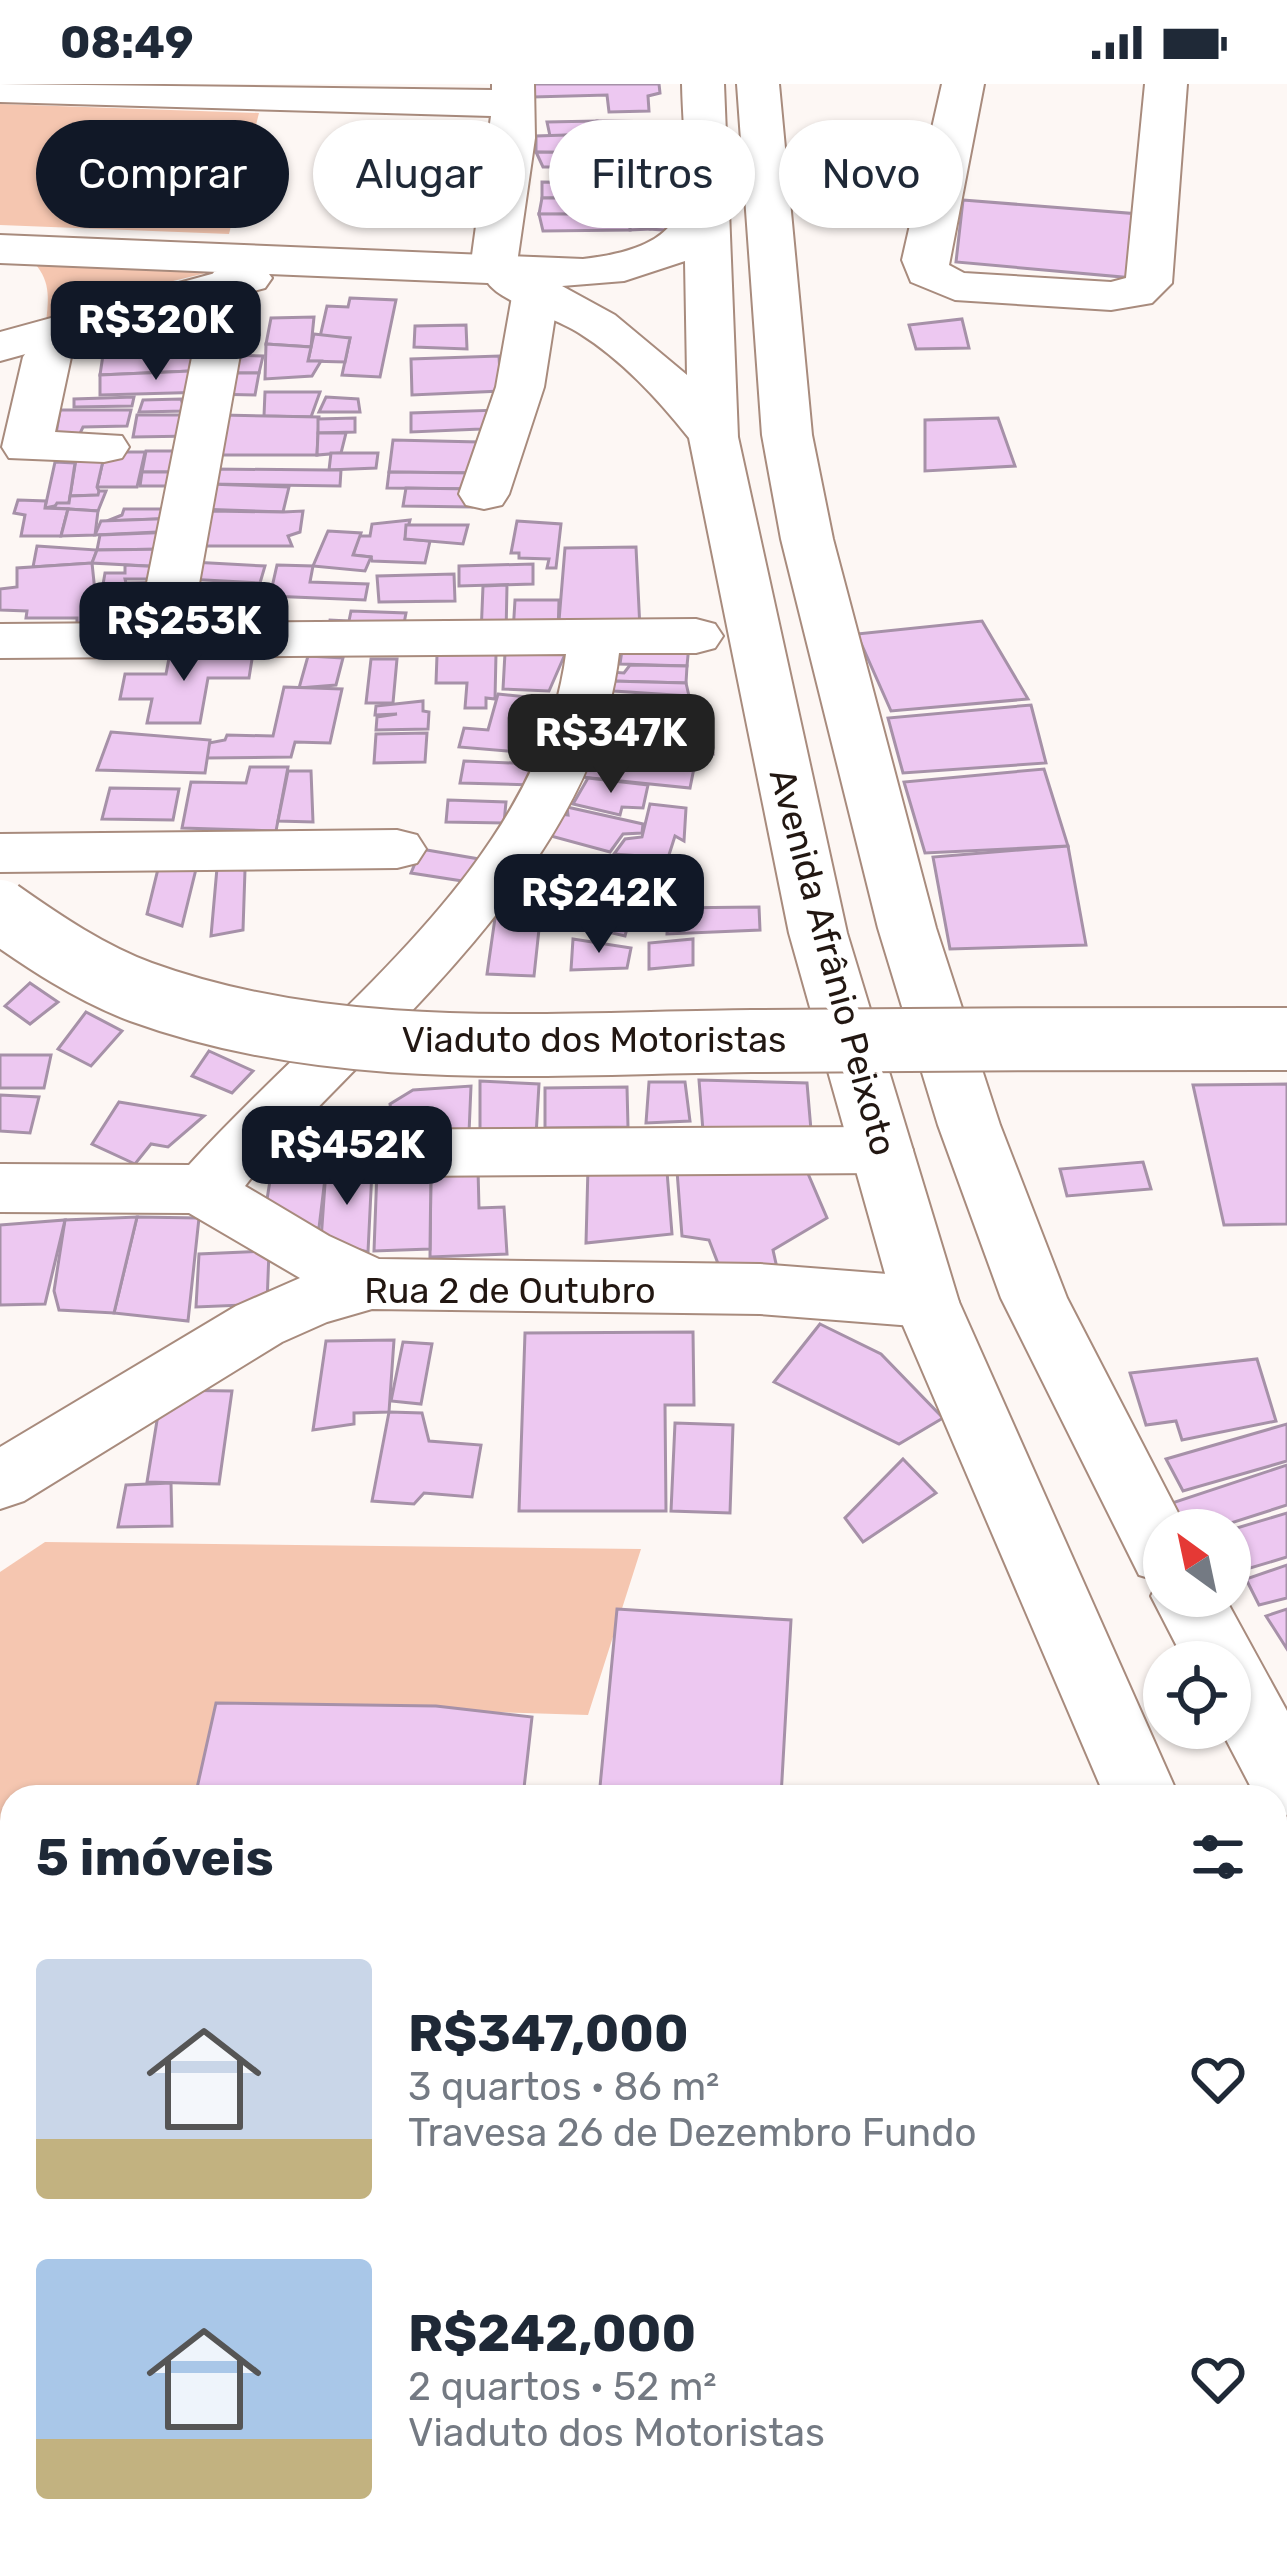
<!DOCTYPE html>
<html lang="pt">
<head>
<meta charset="utf-8">
<style>
	:root { --surface:#fff; --page:#f2f2f3; --text:#1f2937; --muted:#747a83; --accent:#111827 }
	body { margin:0; font-family:Rubik,sans-serif; background:var(--page); color:var(--text); height:100vh; display:flex; flex-direction:column; font-size:45px; white-space:nowrap }
	* { box-sizing:border-box; margin:0 }
	p { font-size:39px; color:var(--muted) }
	.icon { flex:none; width:66px; height:66px; fill:none; stroke:currentColor; stroke-width:2; stroke-linecap:round; stroke-linejoin:round }
	.map { position:relative; flex:1; overflow:hidden }
	.details { position:absolute; left:0px; top:1701px; width:1287px; height:771px; display:flex; flex-direction:column; background:var(--surface); border-radius:36px 36px 0 0; box-shadow:0 3px 9px #0004 }
	.details>* { flex:none }
	.hud { position:absolute; left:36px; top:36px; width:1215px; height:108px; display:flex; gap:24px }
	.needle { width:78px; rotate:327deg }
	.controls { position:absolute; left:1143px; top:1425px; display:grid; gap:24px }
	.controls a { display:grid; place-items:center; width:108px; height:108px; border-radius:50%; background:var(--surface); box-shadow:0 3px 9px #0004; font-size:60px }
	.price { position:absolute; translate:-50% -102px; padding:0 27px; border-radius:24px; background:var(--accent); color:#fff; font-size:39px; line-height:78px; filter:drop-shadow(0 3px 6px #0008) }
	.price::after { content:''; position:absolute; left:50%; top:72px; width:36px; height:27px; margin-left:-18px; background:inherit; clip-path:polygon(0 0,100% 0,50% 100%) }
	.price.active { background:#222; color:#fff }
	ul { padding:0; list-style:none }
	li { display:flex; align-items:center; gap:36px; height:300px; padding:0 36px }
	li span { display:grid; place-items:center; flex:none; width:336px; height:240px; border-radius:12px; color:#555 }
	li>.icon { margin-inline-start:auto }
	span .icon { width:144px; height:144px; fill:#fffc; stroke-width:1 }
	li b { font-size:51px }
	h2 { display:flex; justify-content:space-between; align-items:center; height:144px; padding:0 36px; font-size:51px }
	.pill { padding:0 42px; border-radius:54px; background:var(--surface); box-shadow:0 3px 9px #0004; font-size:42px; line-height:108px }
	.pill.active { background:var(--accent); color:#fff }
	.status { display:flex; justify-content:space-between; align-items:center; height:84px; padding:0 60px; background:var(--surface); direction:ltr }
	.status svg { height:33px; fill:currentColor }
	.map>svg:first-child { display:block }
	.green { fill:#f5c6b0 }
	.building { fill:#edc8f1; stroke:#a691a8; stroke-width:3 }
	.lines { fill:none; stroke-linecap:round; stroke-linejoin:round }
	.minor-casing { stroke:#a88b7d; stroke-width:4 }
	.major-casing { stroke:#a88b7d; stroke-width:4 }
	.minor { fill:#fff; fill-rule:evenodd }
	.major { fill:#fff; fill-rule:evenodd }
	.major-bridge-casing { stroke:#a88b7d; stroke-width:66; stroke-linecap:butt }
	.major-bridge { stroke:#fff; stroke-width:62 }
	.labels { text-anchor:middle; dominant-baseline:central; stroke-width:12; stroke-linejoin:round; paint-order:stroke }
	.street-label { font-size:36px; fill:#221712; stroke:#fff }
</style>
</head>
<body>
<div class="status"><b>08:49</b><svg viewBox="0 0 49 12"><path d="M0 12V9h3v3zM5 12V6h3v6zM10 12V3h3v9zM15 12V0h3v12zM26 1h20v11H26zM47 4h2v5h-2z"/></svg></div>
<div class="map">
<svg width="1287" height="2470" viewBox="0 0 1287 2470">
	<rect width="100%" height="100%" fill="#fdf7f4"/>
	<g class="green">
		<polygon points="0,20 259,29 229,150 0,141"/>
		<path d="M 31,175 L 235,182 L 169,198 L 46,240 C 49,212 51,196 31,175 Z"/>
		<polygon points="45,1458 641,1465 588,1631 216,1619 195,1713 12,1713 12,2460 76,2460 75,2470 0,2470 0,1488"/>
	</g>
	<g class="building">
		<polygon points="532,0 659,0 660,9 648,12 649,27 609,28 607,11 533,13"/>
		<polygon points="597,37 597,50 550,52 547,38"/>
		<polygon points="597,37 671,38 669,51 597,54"/>
		<polygon points="597,50 598,69 536,68 536,52"/>
		<polygon points="655,51 654,68 598,69 597,54"/>
		<polygon points="536,68 604,69 605,83 543,83"/>
		<polygon points="654,68 678,68 679,84 605,83 604,69"/>
		<polygon points="624,83 673,84 673,99 622,99"/>
		<polygon points="542,98 622,99 620,114 542,114"/>
		<polygon points="634,112 675,113 675,129 635,127"/>
		<polygon points="542,114 620,114 617,131 539,130"/>
		<polygon points="963,116 1139,130 1134,194 956,178"/>
		<polygon points="627,126 649,128 650,145 630,146"/>
		<polygon points="649,128 675,129 677,147 650,145"/>
		<polygon points="539,130 629,130 630,146 543,147"/>
		<polygon points="350,214 396,216 380,293 342,291 350,254 320,253 327,222 348,223"/>
		<polygon points="314,233 311,263 266,260 271,234"/>
		<polygon points="962,235 969,264 916,265 909,241"/>
		<polygon points="466,241 467,265 414,263 415,242"/>
		<polygon points="314,250 350,254 345,278 308,277"/>
		<polygon points="266,260 311,263 308,277 321,277 312,292 265,295"/>
		<polygon points="207,261 213,286 100,291 103,271"/>
		<polygon points="227,271 263,272 259,289 222,289"/>
		<polygon points="499,272 501,307 412,311 411,275"/>
		<polygon points="213,286 209,308 100,311 100,291"/>
		<polygon points="214,289 259,289 255,311 210,310"/>
		<polygon points="265,308 320,308 311,333 264,332"/>
		<polygon points="134,313 132,322 74,323 74,315"/>
		<polygon points="326,313 358,315 360,328 319,328"/>
		<polygon points="181,315 185,327 139,328 143,316"/>
		<polygon points="60,326 131,326 127,342 83,343 77,356 55,356"/>
		<polygon points="498,326 481,345 411,348 411,329"/>
		<polygon points="137,331 198,331 193,352 133,353"/>
		<polygon points="221,331 319,333 317,371 210,371"/>
		<polygon points="355,334 355,348 318,349 318,335"/>
		<polygon points="998,334 1015,382 925,387 925,336"/>
		<polygon points="318,349 346,349 341,369 317,371"/>
		<polygon points="393,356 479,358 475,389 389,388"/>
		<polygon points="146,367 189,367 186,388 142,388"/>
		<polygon points="105,368 145,368 137,403 97,403"/>
		<polygon points="105,368 97,403 101,411 70,412 77,369"/>
		<polygon points="331,369 378,369 376,384 329,386"/>
		<polygon points="55,378 75,379 69,419 45,424"/>
		<polygon points="212,385 329,386 341,386 340,402 209,400"/>
		<polygon points="142,388 179,388 177,402 140,402"/>
		<polygon points="389,388 475,389 473,405 387,404"/>
		<polygon points="209,400 289,403 283,428 198,425"/>
		<polygon points="406,404 473,405 472,423 403,422"/>
		<polygon points="99,407 106,407 98,427 54,424 57,419 69,419 70,412 98,411"/>
		<polygon points="18,416 46,417 45,424 68,425 61,452 21,452 25,431 14,429"/>
		<polygon points="68,425 98,427 95,451 61,452"/>
		<polygon points="124,425 168,425 182,434 107,437 122,431"/>
		<polygon points="210,427 283,428 303,427 300,448 288,452 292,462 187,462"/>
		<polygon points="182,434 178,447 95,451 101,437"/>
		<polygon points="410,436 405,455 430,457 425,479 372,477 371,473 353,471 359,452 370,452 372,440"/>
		<polygon points="517,437 561,440 556,484 547,484 549,475 519,474 519,469 511,469"/>
		<polygon points="406,441 468,441 463,460 405,455"/>
		<polygon points="328,447 361,449 353,471 371,473 365,487 313,482"/>
		<polygon points="175,448 172,465 97,466 100,451"/>
		<polygon points="37,462 97,466 92,479 33,483"/>
		<polygon points="636,463 640,545 558,549 565,464"/>
		<polygon points="172,465 166,483 92,479 97,466"/>
		<polygon points="192,478 265,482 260,499 187,495"/>
		<polygon points="92,479 97,527 118,527 118,550 77,551 77,534 26,534 27,527 0,526 0,505 17,503 17,484"/>
		<polygon points="533,480 533,500 459,502 459,482"/>
		<polygon points="125,481 166,483 170,495 125,495 126,499 171,498 169,509 127,507 124,513 101,512 105,489 125,489"/>
		<polygon points="277,481 313,482 310,498 368,500 365,516 270,512"/>
		<polygon points="454,490 455,517 379,518 377,492"/>
		<polygon points="507,501 506,551 481,551 483,502"/>
		<polygon points="127,507 169,509 164,519 121,516 118,527 97,527 96,511 124,513"/>
		<polygon points="177,508 240,511 234,531 172,525"/>
		<polygon points="515,516 559,516 558,549 513,549"/>
		<polygon points="351,527 406,529 402,550 328,548 330,536 349,537"/>
		<polygon points="982,537 1028,615 891,627 857,550"/>
		<polygon points="623,559 689,561 687,582 620,580"/>
		<polygon points="566,568 549,607 503,605 505,569"/>
		<polygon points="170,569 253,569 249,594 208,594 200,639 147,639 152,615 120,615 125,590 166,590"/>
		<polygon points="496,570 495,615 486,614 486,624 465,624 467,599 436,599 437,571"/>
		<polygon points="308,572 343,574 336,601 299,604"/>
		<polygon points="371,575 397,575 393,619 366,619"/>
		<polygon points="630,581 687,582 686,599 611,597 611,588 624,589"/>
		<polygon points="611,597 686,599 689,612 614,607"/>
		<polygon points="284,603 342,605 330,659 295,658 291,673 207,674 209,659 225,656 227,651 273,652"/>
		<polygon points="498,610 557,616 542,670 459,663 464,644 488,646"/>
		<polygon points="423,617 423,627 429,628 428,645 376,646 377,633 397,630 375,631 376,622"/>
		<polygon points="1031,621 1046,679 903,689 888,634"/>
		<polygon points="619,624 668,626 665,649 615,646"/>
		<polygon points="705,627 713,670 671,671 676,628"/>
		<polygon points="615,647 665,649 662,676 615,671"/>
		<polygon points="111,648 210,656 205,689 97,686"/>
		<polygon points="427,649 425,678 374,679 376,650"/>
		<polygon points="587,668 695,679 690,704 581,693"/>
		<polygon points="464,677 537,680 534,701 460,699"/>
		<polygon points="250,683 288,683 276,747 182,744 191,698 246,699"/>
		<polygon points="1044,685 1068,762 925,769 904,698"/>
		<polygon points="288,687 311,687 313,738 278,737"/>
		<polygon points="588,694 648,701 643,724 622,723 620,731 573,720"/>
		<polygon points="110,704 179,705 173,736 102,735"/>
		<polygon points="448,716 506,718 504,739 446,738"/>
		<polygon points="650,720 686,724 684,757 675,752 668,774 614,770 625,755 642,753"/>
		<polygon points="567,723 643,740 642,749 623,750 610,768 536,748 552,729 568,731"/>
		<polygon points="1068,762 1086,861 950,865 933,773"/>
		<polygon points="421,765 479,775 469,798 411,789"/>
		<polygon points="530,775 604,791 602,799 514,792"/>
		<polygon points="159,781 196,785 182,842 147,830"/>
		<polygon points="217,784 245,786 243,846 211,852"/>
		<polygon points="536,796 602,802 596,830 523,817"/>
		<polygon points="606,814 634,819 625,852 595,845"/>
		<polygon points="759,823 760,846 667,850 668,824"/>
		<polygon points="495,834 540,836 534,892 487,890"/>
		<polygon points="573,855 631,864 627,884 571,886"/>
		<polygon points="693,855 693,881 649,885 649,859"/>
		<polygon points="30,899 58,918 30,940 5,922"/>
		<polygon points="86,928 122,947 91,982 58,965"/>
		<polygon points="209,967 253,987 232,1009 192,992"/>
		<polygon points="0,971 51,971 44,1004 0,1004"/>
		<polygon points="699,996 807,999 811,1046 703,1047"/>
		<polygon points="480,997 539,1000 536,1052 480,1047"/>
		<polygon points="649,998 685,998 690,1037 646,1039"/>
		<polygon points="1287,1000 1287,1140 1224,1141 1193,1001"/>
		<polygon points="471,1002 469,1049 394,1051 390,1020 413,1006"/>
		<polygon points="627,1003 628,1043 545,1044 545,1004"/>
		<polygon points="0,1011 39,1013 30,1049 0,1047"/>
		<polygon points="119,1018 204,1032 168,1063 151,1060 135,1080 92,1060"/>
		<polygon points="800,1071 827,1134 773,1166 779,1193 722,1190 709,1156 682,1152 676,1074"/>
		<polygon points="666,1075 672,1150 586,1159 588,1083"/>
		<polygon points="1143,1078 1151,1105 1067,1112 1060,1085"/>
		<polygon points="272,1084 326,1086 319,1144 297,1144 265,1128"/>
		<polygon points="431,1085 478,1085 479,1124 504,1123 507,1170 430,1173"/>
		<polygon points="431,1085 430,1165 374,1167 377,1086"/>
		<polygon points="326,1086 372,1086 368,1168 321,1156"/>
		<polygon points="137,1133 199,1134 188,1237 114,1229"/>
		<polygon points="137,1133 114,1229 59,1226 54,1207 65,1136"/>
		<polygon points="65,1136 45,1220 0,1221 0,1141"/>
		<polygon points="269,1167 267,1220 196,1223 199,1170"/>
		<polygon points="820,1240 881,1270 943,1334 899,1360 774,1298"/>
		<polygon points="693,1248 694,1321 665,1321 666,1427 519,1427 525,1249"/>
		<polygon points="394,1256 389,1328 354,1329 354,1340 313,1346 326,1257"/>
		<polygon points="403,1258 432,1260 421,1320 391,1317"/>
		<polygon points="1257,1275 1276,1337 1182,1356 1176,1337 1146,1341 1130,1289"/>
		<polygon points="162,1306 232,1307 219,1400 147,1398"/>
		<polygon points="389,1328 422,1329 429,1357 481,1361 472,1413 424,1409 414,1420 372,1417"/>
		<polygon points="675,1339 733,1341 730,1429 671,1427"/>
		<polygon points="1287,1340 1287,1377 1183,1407 1166,1375"/>
		<polygon points="903,1375 936,1409 863,1458 845,1434"/>
		<polygon points="1287,1381 1287,1421 1209,1446 1189,1446 1172,1419"/>
		<polygon points="171,1399 172,1442 118,1443 126,1401"/>
		<polygon points="1287,1429 1287,1473 1230,1490 1230,1446"/>
		<polygon points="1287,1481 1287,1514 1259,1521 1246,1495"/>
		<polygon points="617,1525 791,1536 781,1713 599,1713"/>
		<polygon points="1287,1525 1287,1565 1266,1532"/>
		<polygon points="216,1619 436,1622 532,1633 523,1713 195,1713"/>
	</g>
	<g class="lines">
		<g class="minor-casing">
			<g id="minor">
				<polygon points="0,0 492,6 492,0 534,0 535,54 516,186 509,196 493,200 477,196 470,186 491,32 0,18"/>
				<polygon points="942,0 984,0 949,181 964,189 1111,198 1126,194 1145,0 1187,0 1172,199 1152,219 1111,226 955,216 911,198 902,176"/>
				<path d="M 230,184 L 246,188 L 253,198 L 192,539 L 696,535 L 715,540 L 723,552 L 715,564 L 696,569 L 619,569 C 598,759 421,916 296,1046 L 882,1043 L 904,1050 L 913,1066 L 904,1082 L 882,1089 L 252,1093 L 245,1102 L 329,1152 L 379,1175 L 760,1180 L 926,1193 L 949,1200 L 959,1218 L 949,1236 L 926,1243 L 760,1230 L 372,1225 L 327,1238 L 282,1258 L 24,1417 L 0,1425 L 0,1363 L 236,1222 L 300,1194 L 189,1129 L 0,1128 L 0,1080 L 189,1081 C 323,932 538,784 566,570 L 0,574 L 0,540 L 139,539 L 207,198 L 214,188 Z"/>
				<polygon points="536,193 552,197 559,207 544,303 509,410 502,421 484,425 466,421 459,410 496,303 513,207 520,197"/>
				<polygon points="47,259 64,263 71,273 55,348 122,352 129,363 122,374 104,378 9,374 2,363 23,273 30,263"/>
				<polygon points="397,746 417,751 426,765 417,779 397,784 0,788 0,750"/>
				<polygon points="1287,2411 1287,2470 1075,2470 1070,2460 1275,2460 1275,2412"/>
			</g>
		</g>
		<g class="major-casing">
			<g id="major">
				<path d="M 682,0 L 724,0 L 738,353 L 847,849 L 959,1218 L 1179,1713 L 1105,1713 L 893,1218 L 789,849 L 689,354 C 657,314 622,276 579,249 C 556,234 501,218 488,199 L 269,190 L 272,194 L 265,204 L 0,277 L 0,248 L 219,188 L 0,179 L 0,151 L 583,175 C 711,160 684,103 682,0 ZM 685,177 L 687,291 L 615,231 L 562,202 L 624,197 Z"/>
				<polygon points="737,0 779,0 812,351 833,455 936,844 1000,1041 1067,1214 1187,1446 1164,1446 1164,1512 1224,1512 1287,1627 1287,1731 1275,1726 1275,1713 1256,1713 1220,1644 1230,1644 1230,1578 1185,1578 1151,1512 1159,1497 1139,1491 1001,1214 938,1041 878,844 781,455 762,351"/>
				<polygon points="1287,1982 1287,2063 1275,2068 1275,1986"/>
				<polygon points="1275,2163 1287,2168 1287,2344 1275,2339"/>
			</g>
		</g>
		<use href="#minor" class="minor"/>
		<use href="#major" class="major"/>
		<g class="major-bridge-casing">
			<path id="major-bridge" d="M 0,827 C 44,858 90,889 141,908 C 336,979 549,959 752,957 C 930,955 1109,955 1287,955"/>
		</g>
		<use href="#major-bridge" class="major-bridge"/>
	</g>
	<g class="labels">
		<g class="street-label">
			<text transform="translate(833 878) rotate(75)">Avenida Afrânio Peixoto</text>
			<text x="594" y="955">Viaduto dos Motoristas</text>
			<text x="510" y="1206">Rua 2 de Outubro</text>
		</g>
	</g>
</svg>
<div class="controls">
<a><svg class="needle" viewBox="-14 -14 28 28"><path d="M0-13l5 13h-10z" fill="#e53935"/><path d="M0 13l5-13h-10z" fill="#747a83"/></svg></a>
<a><svg class="icon" aria-label="locate" viewBox="0 0 24 24"><circle cx="12" cy="12" r="6"/><path d="M12 2v4M12 18v4M2 12h4M18 12h4"/></svg></a>
</div>
<b class="price" style="left:156px;top:299px">R$320K</b>
<b class="price" style="left:184px;top:600px">R$253K</b>
<b class="price active" style="left:611px;top:712px">R$347K</b>
<b class="price" style="left:599px;top:872px">R$242K</b>
<b class="price" style="left:347px;top:1124px">R$452K</b>
<div class="hud">
<a class="pill active">Comprar</a>
<a class="pill">Alugar</a>
<a class="pill">Filtros</a>
<a class="pill">Novo</a>
</div>
<section class="details">
<h2>5 imóveis<svg class="icon" aria-label="filters" viewBox="0 0 24 24"><path d="M4 7h16M4 17h16"/><circle cx="9" cy="7" r="2"/><circle cx="15" cy="17" r="2"/></svg></h2>
<ul>
<li><span style="background:linear-gradient(#c9d6e8 75%,#c2b280 0)"><svg class="icon" aria-label="home" viewBox="0 0 24 24"><path d="M3 11l9-7 9 7M6 9v11h12V9"/></svg></span><div><b>R$347,000</b><p>3 quartos · 86 m²</p><p>Travesa 26 de Dezembro Fundo</p></div><svg class="icon" aria-label="heart" viewBox="0 0 24 24"><path d="M12 20l-8-8c-3-5 5-10 8-4 3-6 11-1 8 4z"/></svg></li>
<li><span style="background:linear-gradient(#a9c7e8 75%,#c2b280 0)"><svg class="icon" aria-label="home" viewBox="0 0 24 24"><path d="M3 11l9-7 9 7M6 9v11h12V9"/></svg></span><div><b>R$242,000</b><p>2 quartos · 52 m²</p><p>Viaduto dos Motoristas</p></div><svg class="icon" aria-label="heart" viewBox="0 0 24 24"><path d="M12 20l-8-8c-3-5 5-10 8-4 3-6 11-1 8 4z"/></svg></li>
</ul>
</section>
</div>
</body>
</html>
